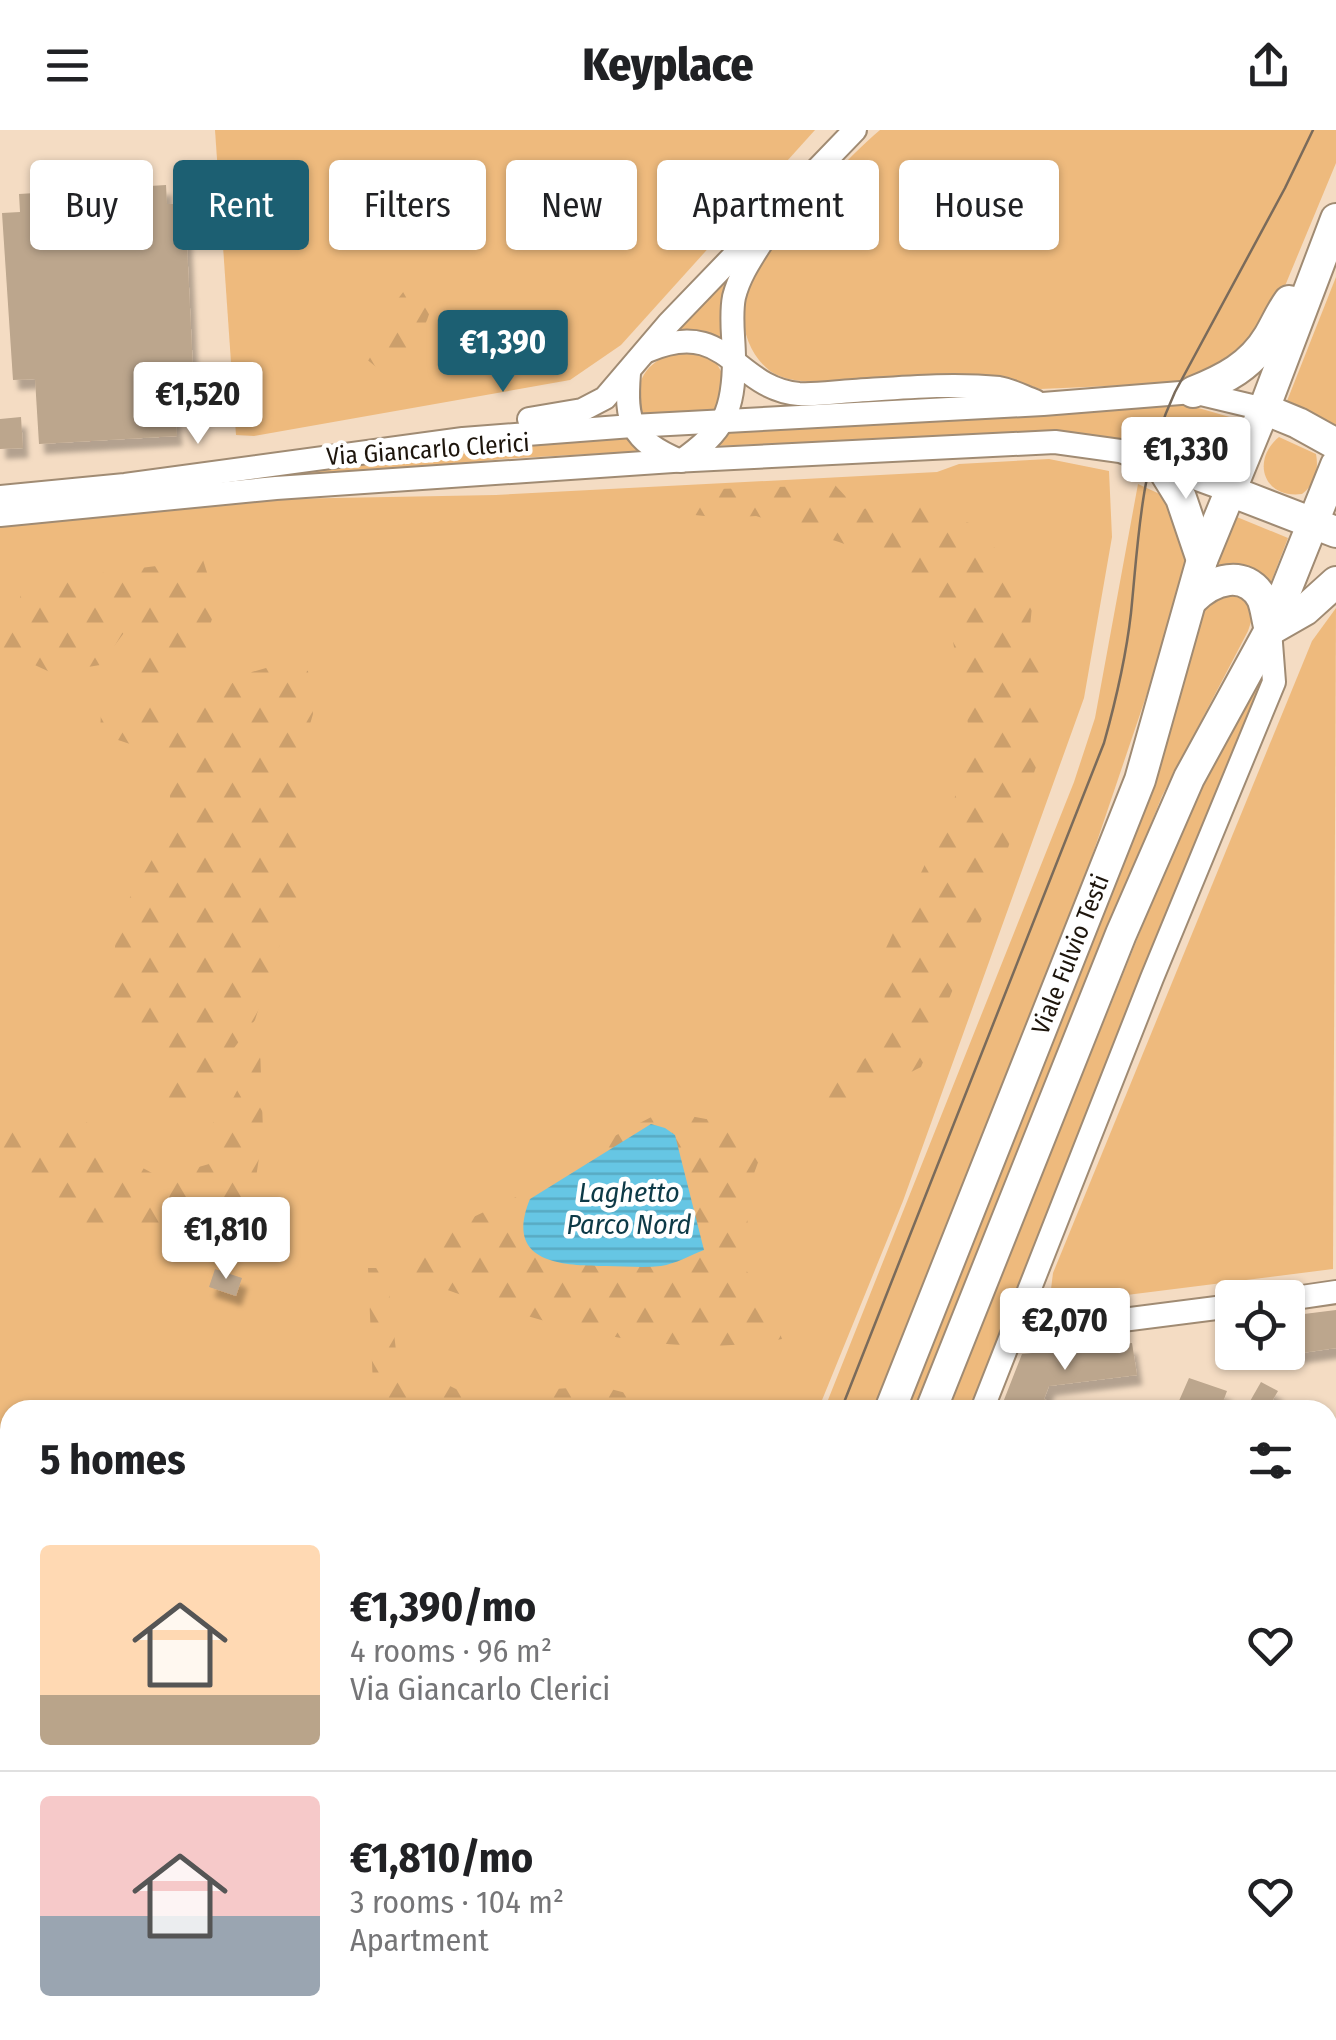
<!DOCTYPE html>
<html lang="en">
<head>
<meta charset="utf-8">
<style>
	:root { --surface:#fff; --page:#f6f6f6; --text:#202124; --muted:#757577; --line:#e0e0e0; --accent:#1c5f72 }
	body { margin:0; font-family:"Fira Sans Condensed",sans-serif; background:var(--page); color:var(--text); height:100vh; display:flex; flex-direction:column; font-size:38px; white-space:nowrap }
	* { box-sizing:border-box; margin:0 }
	p { font-size:32px; color:var(--muted) }
	.icon { flex:none; width:55px; height:55px; fill:none; stroke:currentColor; stroke-width:2; stroke-linecap:round; stroke-linejoin:round }
	.map { position:relative; flex:1; overflow:hidden }
	.details { position:absolute; left:0px; top:1270px; width:1338px; height:640px; display:flex; flex-direction:column; background:var(--surface); border-radius:30px 30px 0 0; box-shadow:0 2px 8px #0004 }
	.details>* { flex:none }
	.hud { position:absolute; left:30px; top:30px; width:1278px; height:90px; display:flex; gap:20px }
	.buttons { position:absolute; left:1215px; top:1150px; display:grid; gap:20px }
	.buttons a { display:grid; place-items:center; width:90px; height:90px; border-radius:10px; background:var(--surface); box-shadow:0 2px 8px #0004; font-size:50px }
	.price { position:absolute; translate:-50% -85px; padding:0 22px; border-radius:10px; background:#fff; color:#222; font-size:32px; line-height:65px; filter:drop-shadow(0 2px 5px #0008) }
	.price::after { content:''; position:absolute; left:50%; top:60px; width:30px; height:22px; margin-left:-15px; background:inherit; clip-path:polygon(0 0,100% 0,50% 100%) }
	.price.on { background:var(--accent); color:#fff }
	ul { padding:0; list-style:none }
	li { display:flex; align-items:center; gap:30px; height:250px; padding:0 40px }
	li+li { border-top:2px solid var(--line) }
	li span { display:grid; place-items:center; flex:none; width:280px; height:200px; border-radius:10px; color:#555 }
	li>.icon { margin-inline-start:auto }
	span .icon { width:120px; height:120px; fill:#fffc; stroke-width:1 }
	li b { font-size:42px }
	h2 { display:flex; justify-content:space-between; align-items:center; height:120px; padding:0 40px; font-size:42px }
	.tag { padding:0 35px; border-radius:10px; background:var(--surface); box-shadow:0 2px 8px #0004; font-size:35px; line-height:90px }
	.tag.on { background:var(--accent); color:#fff }
	header { display:flex; justify-content:space-between; align-items:center; height:130px; padding:0 40px; background:var(--surface); font-size:45px; font-weight:800 }
	.map>svg:first-child { display:block }
	.green { fill:#eeba7d }
	.forest { fill:url(#forest-firs) }
	.water { fill:url(#water-rules) }
	.building { fill:#bca68d; filter:url(#shadow) }
	.lines { fill:none; stroke-linecap:round; stroke-linejoin:round }
	.minor-casing { stroke:#a08b73; stroke-width:26 }
	.major-casing { stroke:#a08b73; stroke-width:34 }
	.minor { stroke:#fff; stroke-width:22 }
	.major { stroke:#fff; stroke-width:30 }
	.tram { stroke:#7a6b5b; stroke-width:2.5 }
	.labels { text-anchor:middle; dominant-baseline:central; stroke-width:9; stroke-linejoin:round; paint-order:stroke }
	.street-label { font-size:25px; fill:#1d150c; stroke:#fff }
	.water-label { font-size:28px; font-style:italic; fill:#0d3a47; stroke:#fff }
</style>
</head>
<body>
<header><svg class="icon" aria-label="menu" viewBox="0 0 24 24"><path d="M4 6h16M4 12h16M4 18h16"/></svg>Keyplace<svg class="icon" aria-label="share" viewBox="0 0 24 24"><path d="M12 15V3M7 8l5-5 5 5M5 13v7h14v-7"/></svg></header>
<div class="map">
<svg width="1336" height="1910" viewBox="0 0 1336 1910">
	<defs>
		<pattern id="forest-firs" width="22" height="20" patternUnits="userSpaceOnUse" patternTransform="scale(2.5)"><rect width="22" height="20" fill="#eeba7d"/><path d="M5 1l3.5 6h-7zM16 11l3.5 6h-7z" fill="#cc9f6b"/></pattern>
		<pattern id="water-rules" width="6" height="5" patternUnits="userSpaceOnUse" patternTransform="scale(2.5)"><rect width="6" height="5" fill="#66c6e4"/><path d="M0 2.5h6" fill="none" stroke="#58a9c2"/></pattern>
		<filter id="shadow"><feDropShadow dx="5.5" dy="10" stdDeviation="2.5" flood-color="#0004"/></filter>
	</defs>
	<rect width="100%" height="100%" fill="#f4dcc3"/>
	<g class="green">
		<polygon points="215,0 815,0 621,215 570,250 254,306 236,305"/>
		<path d="M 880,0 L 1336,0 L 1336,33 L 1265,204 L 1200,252 L 1040,259 L 1011,249 L 821,253 C 804,251 784,251 770,241 C 743,220 736,180 751,151 C 774,107 842,32 880,0 Z"/>
		<polygon points="750,114 725,216 669,204"/>
		<polygon points="1336,147 1336,297 1285,276"/>
		<path d="M 685,218 L 713,227 L 722,243 L 717,282 L 634,285 C 639,242 645,233 685,218 Z"/>
		<polygon points="1188,275 1240,290 1221,342 1127,310 1057,302 712,316 724,302"/>
		<polygon points="633,307 647,321 501,329 377,345 141,360 515,314"/>
		<path d="M 1279,307 L 1316,324 C 1319,340 1315,354 1302,364 C 1263,369 1251,330 1279,307 Z"/>
		<polygon points="1049,329 1109,341 1112,407 1084,568 903,1071 818,1280 10,1280 10,1785 0,1786 0,391 230,370 496,365 937,342 959,334"/>
		<polygon points="1138,354 1164,366 1190,419 1157,534 1091,729 873,1280 824,1280 1074,652 1095,588"/>
		<path d="M 1232,385 L 1288,408 L 1268,460 C 1254,434 1239,429 1211,438 Z"/>
		<polygon points="1222,460 1248,467 1254,483 1248,501 1162,666 918,1280 905,1280 1158,633 1205,478"/>
		<polygon points="1336,478 1333,1139 1071,1172 1061,1170 1051,1159 1053,1143 1312,511"/>
		<polygon points="1263,539 1268,541 973,1280 947,1280 1193,671"/>
	</g>
	<g class="forest">
		<path d="M 419,159 L 432,173 C 425,206 408,222 380,240 L 365,228 L 364,213 L 404,161 Z"/>
		<polygon points="835,355 858,380 908,370 969,393 1034,456 1029,507 1045,563 1036,637 992,764 921,937 836,980 810,960 823,940 857,936 883,910 886,818 954,672 968,594 948,484 899,434 839,412 756,386 724,388 685,384 687,360"/>
		<polygon points="203,430 217,474 196,537 163,553 119,545 140,510 135,488 100,535 52,543 11,524 3,548 0,547 0,495 17,479 24,453"/>
		<polygon points="290,531 308,541 313,584 305,611 301,763 276,824 255,890 196,969 165,977 143,965 144,953 169,937 142,918 110,865 118,788 168,702 171,648 151,621 100,604 101,582 135,581 181,569 212,567 245,544"/>
		<polygon points="260,918 263,1001 254,1061 211,1098 151,1107 56,1090 11,1050 0,1048 0,989 46,1010 59,1001 85,991 102,1005 114,1022 161,1048 209,1034 203,1004 230,974"/>
		<path d="M 663,981 L 706,989 L 742,990 L 764,1016 L 744,1071 L 750,1107 L 739,1132 L 765,1163 L 782,1209 C 652,1233 521,1187 400,1143 L 401,1121 L 595,1030 L 601,1013 Z"/>
		<polygon points="368,1138 386,1138 399,1245 430,1246 456,1259 506,1273 540,1260 599,1256 649,1269 680,1272 679,1280 374,1280"/>
	</g>
	<path class="water" d="M 651,994 L 665,998 L 675,1005 L 704,1120 C 691,1125 675,1134 661,1136 C 643,1138 624,1136 606,1136 C 559,1136 504,1132 530,1069 Z"/>
	<g class="building">
		<polygon points="166,55 167,74 185,74 193,240 173,241 177,306 39,314 35,249 13,250 2,83 20,82 19,64"/>
		<polygon points="21,287 23,318 0,319 0,289"/>
		<polygon points="215,1139 242,1148 236,1166 209,1157"/>
		<polygon points="1336,1180 1336,1218 1288,1225 1288,1186"/>
		<polygon points="1132,1213 1137,1245 1049,1256 1044,1269 1069,1280 1000,1280 1022,1224"/>
		<polygon points="1189,1248 1227,1261 1220,1280 1175,1280"/>
		<polygon points="1261,1252 1278,1261 1267,1280 1245,1280"/>
		<polygon points="1328,1439 1336,1442 1336,1476 1328,1473"/>
		<polygon points="205,1900 293,1900 317,1910 229,1910"/>
		<polygon points="851,1900 1150,1900 1147,1910 876,1910"/>
	</g>
	<g class="lines">
		<g class="minor-casing">
			<g id="minor">
				<path d="M 647,221 C 728,186 733,258 799,264 C 816,265 835,262 853,261 C 900,258 951,253 999,258 C 1011,260 1024,267 1035,271"/>
				<path d="M 629,243 C 625,292 631,310 678,330"/>
				<polyline points="529,289 582,280 605,268 669,193 855,0"/>
				<path d="M 681,331 C 724,301 734,282 734,228 C 734,208 730,187 734,167 C 740,143 754,125 766,105"/>
				<polyline points="0,367 125,355 463,309 632,296 1043,274 1193,262 1264,279"/>
				<polyline points="0,385 276,358 673,331 1055,312 1120,321 1230,361"/>
				<polyline points="1288,1169 1336,1162"/>
				<polyline points="1013,1204 1232,1176"/>
				<polyline points="982,1280 1152,848 1274,552 1270,500"/>
				<polyline points="1328,1722 1336,1705"/>
				<polyline points="1336,1735 1336,1744"/>
				<polyline points="0,1807 4,1809 8,1824 0,1842"/>
				<polyline points="1328,1808 1336,1793"/>
				<polyline points="505,1900 529,1910"/>
				<polyline points="583,1910 587,1900"/>
				<polyline points="732,1910 736,1900"/>
				<polyline points="1249,1910 1253,1900"/>
				<polyline points="1284,1910 1288,1900"/>
			</g>
		</g>
		<g class="major-casing">
			<g id="major">
				<path d="M 1193,262 C 1225,249 1251,236 1269,206 C 1276,194 1281,182 1289,171"/>
				<polyline points="1264,279 1298,293 1336,314"/>
				<polyline points="1160,334 1181,368 1202,430"/>
				<polyline points="1230,361 1336,402"/>
				<path d="M 1193,469 C 1212,450 1245,438 1262,468 C 1266,477 1267,490 1270,500"/>
				<polyline points="1270,500 1305,480 1336,452"/>
				<path id="s1" d="M 890,1280 L 1140,650 L 1202,430 L 1264,279 L 1336,89"/>
				<polyline points="931,1280 1121,804 1189,648 1270,500 1336,335"/>
				<polyline points="639,1910 643,1900"/>
				<polyline points="681,1910 685,1900"/>
			</g>
		</g>
		<use href="#minor" class="minor"/>
		<use href="#major" class="major"/>
		<g class="tram">
			<path d="M 841,1280 L 1104,613 C 1116,570 1126,527 1131,483 C 1139,404 1140,337 1175,262 L 1285,58 L 1313,0"/>
			<polyline points="604,1910 608,1900"/>
		</g>
	</g>
	<g class="labels">
		<g class="street-label">
			<text transform="translate(428 320) rotate(-4)">Via Giancarlo Clerici</text>
			<text stroke="none"><textPath href="#s1" startOffset="490">Viale Fulvio Testi</textPath></text>
		</g>
		<g class="water-label">
			<text x="629" y="1062">Laghetto<tspan x="629" dy="32">Parco Nord</tspan></text>
		</g>
	</g>
</svg>
<div class="buttons">
<a><svg class="icon" aria-label="locate" viewBox="0 0 24 24"><circle cx="12" cy="12" r="6"/><path d="M12 2v4M12 18v4M2 12h4M18 12h4"/></svg></a>
</div>
<b class="price on" style="left:503px;top:265px">€1,390</b>
<b class="price" style="left:198px;top:317px">€1,520</b>
<b class="price" style="left:1186px;top:372px">€1,330</b>
<b class="price" style="left:226px;top:1152px">€1,810</b>
<b class="price" style="left:1065px;top:1243px">€2,070</b>
<div class="hud">
<a class="tag">Buy</a>
<a class="tag on">Rent</a>
<a class="tag">Filters</a>
<a class="tag">New</a>
<a class="tag">Apartment</a>
<a class="tag">House</a>
</div>
<section class="details">
<h2>5 homes<svg class="icon" aria-label="filters" viewBox="0 0 24 24"><path d="M4 7h16M4 17h16"/><circle cx="9" cy="7" r="2"/><circle cx="15" cy="17" r="2"/></svg></h2>
<ul>
<li><span style="background:linear-gradient(#ffd9b3 75%,#b9a48a 0)"><svg class="icon" aria-label="home" viewBox="0 0 24 24"><path d="M3 11l9-7 9 7M6 9v11h12V9"/></svg></span><div><b>€1,390/mo</b><p>4 rooms · 96 m²</p><p>Via Giancarlo Clerici</p></div><svg class="icon" aria-label="heart" viewBox="0 0 24 24"><path d="M12 20l-8-8c-3-5 5-10 8-4 3-6 11-1 8 4z"/></svg></li>
<li><span style="background:linear-gradient(#f6c9c9 60%,#9aa5b1 0)"><svg class="icon" aria-label="home" viewBox="0 0 24 24"><path d="M3 11l9-7 9 7M6 9v11h12V9"/></svg></span><div><b>€1,810/mo</b><p>3 rooms · 104 m²</p><p>Apartment</p></div><svg class="icon" aria-label="heart" viewBox="0 0 24 24"><path d="M12 20l-8-8c-3-5 5-10 8-4 3-6 11-1 8 4z"/></svg></li>
</ul>
</section>
</div>
</body>
</html>
